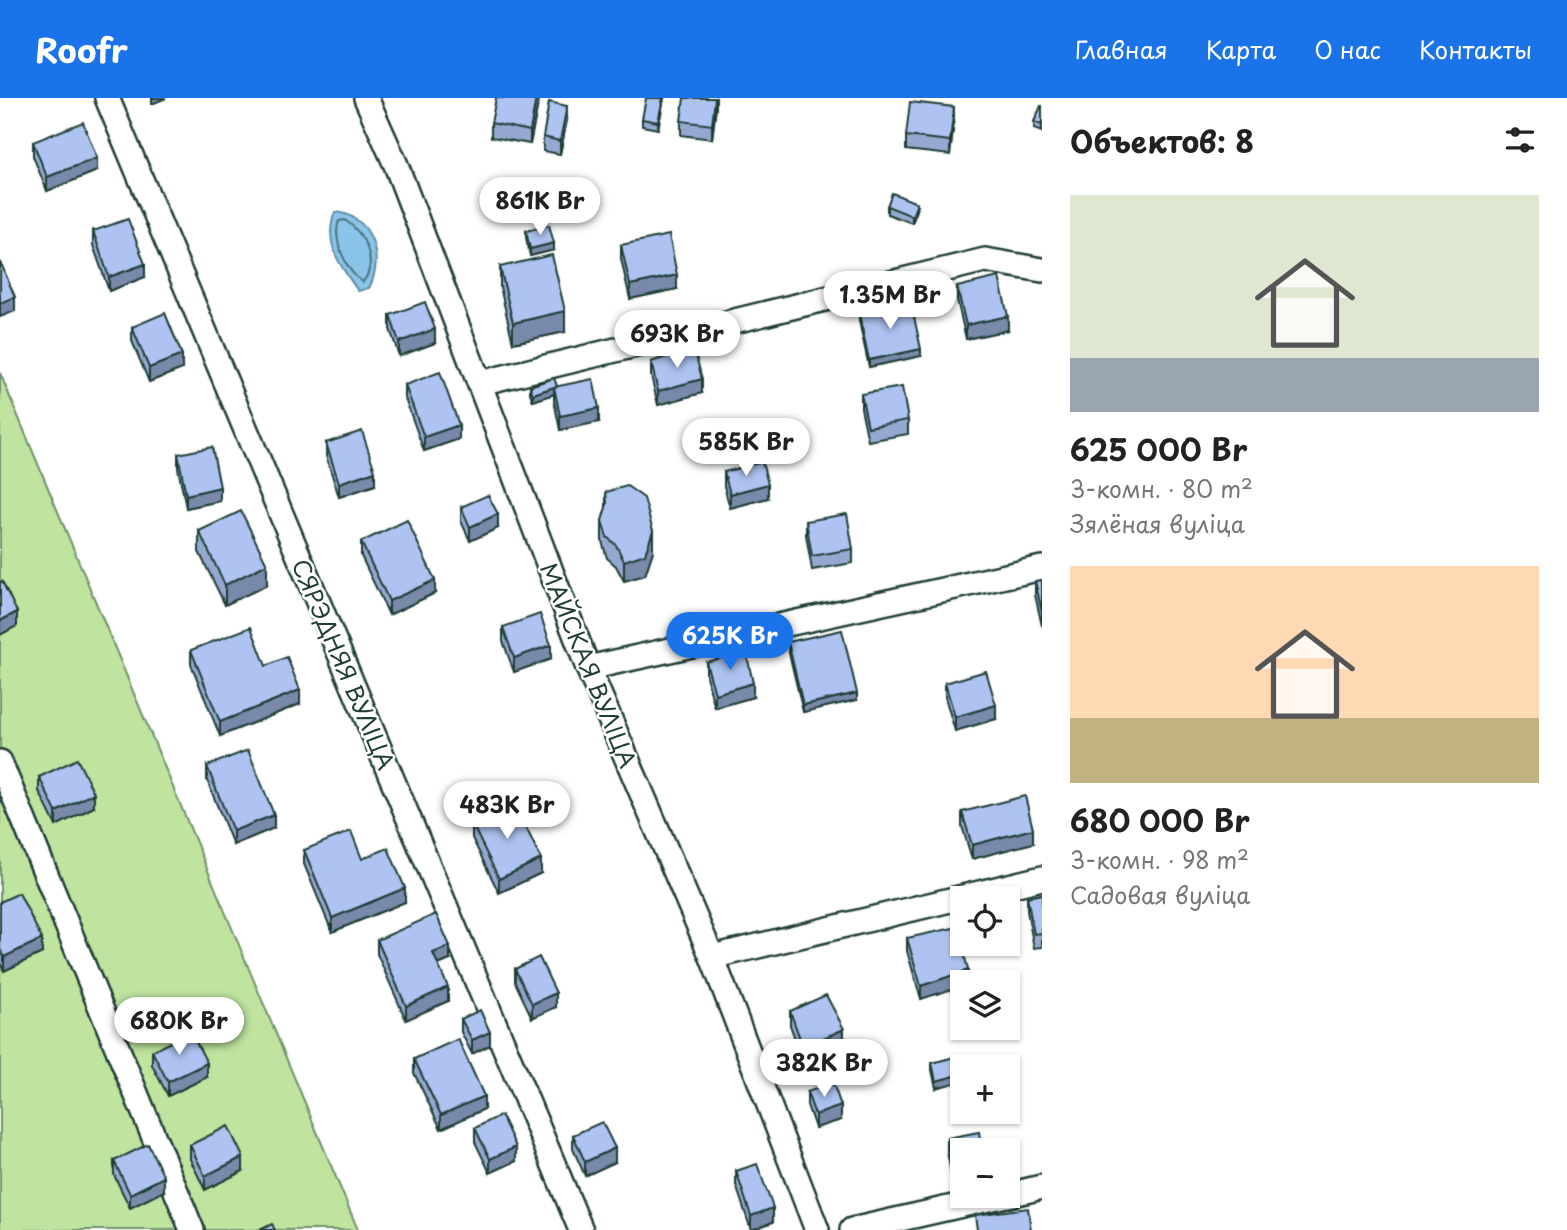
<!DOCTYPE html>
<html lang="ru">
<head>
<meta charset="utf-8">
<style>
	:root { --surface:#fff; --page:#f2f2f2; --text:#222; --muted:#767676; --accent:#1a73e8 }
	body { margin:0; font-family:"Playpen Sans",sans-serif; background:var(--page); color:var(--text); height:100vh; display:flex; flex-direction:column; font-size:26px; white-space:nowrap }
	* { box-sizing:border-box; margin:0 }
	p { font-size:23px; color:var(--muted) }
	.icon { flex:none; width:38px; height:38px; fill:none; stroke:currentColor; stroke-width:2; stroke-linecap:round; stroke-linejoin:round }
	.map { position:relative; flex:1; overflow:hidden }
	.panel { display:flex; flex-direction:column; background:var(--surface); width:525px }
	.panel>* { flex:none }
	.tools { position:absolute; left:950px; top:788px; display:grid; gap:14px }
	.tools a { display:grid; place-items:center; width:70px; height:70px; border-radius:0px; background:var(--surface); box-shadow:0 2px 5px #0004; font-size:35px }
	.price { position:absolute; translate:-50% -60px; padding:0 16px; border-radius:24px; background:#fff; color:#222; font-size:23px; line-height:46px; filter:drop-shadow(0 2px 4px #0008) }
	.price::after { content:''; position:absolute; left:50%; top:42px; width:21px; height:16px; margin-left:-10px; background:inherit; clip-path:polygon(0 0,100% 0,50% 100%) }
	.price.active { background:var(--accent); color:#fff }
	ul { padding:0; list-style:none }
	li { display:grid; align-content:center; gap:14px; height:371px; padding:0 28px }
	li span { display:grid; place-items:center; height:217px; border-radius:0px; color:#555 }
	li>.icon { margin-inline-start:auto }
	span .icon { width:126px; height:126px; fill:#fffc; stroke-width:1 }
	li b { font-size:30px }
	h2 { display:flex; justify-content:space-between; align-items:center; height:84px; padding:0 28px; font-size:30px }
	header { display:flex; align-items:center; gap:42px; box-sizing:border-box; height:98px; padding:0 35px; background:var(--accent); color:#fff }
	header strong { font-size:33px }
	nav { display:flex; gap:38px; margin-inline-start:auto; font-size:24px }
	main { display:flex; flex:1; min-height:0 }
	.map>svg:first-child { display:block }
	.green { fill:#bee49f; stroke:#6e906a; stroke-width:2 }
	.water { fill:#8ac4e9; stroke:#5f8ea1; stroke-width:2 }
	.lines { fill:none; stroke-linecap:round; stroke-linejoin:round }
	.shore { stroke:#4a737c; stroke-width:2 }
	.street-casing { stroke:#1f3d34; stroke-width:28 }
	.street { stroke:#fff; stroke-width:23 }
	.wall { fill:#95a9d0; stroke:#1f3d34; stroke-width:2 }
	.shaded-wall { fill:#7989a9; stroke:#1f3d34; stroke-width:2 }
	.building { fill:#adc4f2; stroke:#1f3d34; stroke-width:2 }
	.labels { text-anchor:middle; dominant-baseline:central; stroke-width:5; stroke-linejoin:round; paint-order:stroke }
	.street-label { font-size:23px; fill:#1f3d34; stroke:#fff }
</style>
</head>
<body>
<header>
<strong>Roofr</strong>
<nav><a>Главная</a><a>Карта</a><a>О нас</a><a>Контакты</a></nav>
</header>
<main>
<div class="map">
<svg width="1042" height="1132" viewBox="0 0 1042 1132">
	<rect width="100%" height="100%" fill="#fff"/>
	<filter id="ink" filterUnits="userSpaceOnUse"><feTurbulence type="fractalNoise" baseFrequency=".0143" numOctaves="2"/><feDisplacementMap in="SourceGraphic" scale="14" xChannelSelector="R" yChannelSelector="G"/><feConvolveMatrix kernelMatrix="1 2 1 2 8 2 1 2 1" color-interpolation-filters="sRGB"/></filter>
	<g filter="url(#ink)">
		<polygon class="green" points="0,275 358,1132 0,1132"/>
		<path class="water" d="M 335,114 C 372,117 385,160 369,190 L 358,193 C 340,167 323,146 335,114 Z"/>
		<g class="lines">
			<path class="shore" d="M 345,122 C 364,135 379,163 363,184 C 347,175 332,141 339,123 Z"/>
			<g class="street-casing">
				<g id="street">
					<polyline points="107,0 581,1132"/>
					<polyline points="366,0 396,67 588,570 712,859 817,1132"/>
					<polyline points="480,285 985,162 1042,172"/>
					<polyline points="588,570 1042,470"/>
					<polyline points="0,664 192,1132"/>
					<polyline points="712,859 1042,780"/>
					<polyline points="1008,1097 1042,1089"/>
					<polyline points="852,1132 1006,1097"/>
				</g>
			</g>
			<use href="#street" class="street"/>
		</g>
		<g class="wall">
			<polygon points="539,0 530,46 491,39 491,25"/>
			<polygon points="664,0 658,31 642,28 642,21"/>
			<polygon points="716,0 716,9 712,41 681,37 681,23"/>
			<polygon points="1042,8 1042,34 1034,31 1034,24"/>
			<polygon points="567,22 560,56 543,53 543,39"/>
			<polygon points="954,23 950,57 906,52 906,38"/>
			<polygon points="33,44 97,73 47,93 33,58"/>
			<polygon points="887,108 917,112 912,125 887,116"/>
			<polygon points="93,133 145,179 109,193 93,147"/>
			<polygon points="526,133 554,152 530,158 526,140"/>
			<polygon points="621,147 677,191 630,201 621,161"/>
			<polygon points="500,169 565,234 513,245 500,189"/>
			<polygon points="957,189 1008,232 966,241 957,202"/>
			<polygon points="859,216 921,258 869,269 859,223"/>
			<polygon points="390,217 435,245 399,258 390,231"/>
			<polygon points="132,229 182,271 149,284 132,243"/>
			<polygon points="651,264 702,295 658,307 651,278"/>
			<polygon points="405,287 459,341 424,353 405,300"/>
			<polygon points="530,288 557,288 599,324 560,332 554,303 554,296 533,303 530,295"/>
			<polygon points="861,296 908,322 908,336 868,343 861,310"/>
			<polygon points="326,345 375,387 339,399 326,358"/>
			<polygon points="178,356 220,403 186,410 178,370"/>
			<polygon points="724,374 768,400 730,410 724,388"/>
			<polygon points="606,394 653,453 645,477 624,483 616,468 607,460 602,443 602,423 606,410"/>
			<polygon points="461,409 498,430 470,443 461,423"/>
			<polygon points="806,423 853,451 853,465 812,472 806,437"/>
			<polygon points="199,433 267,487 225,507 199,454"/>
			<polygon points="361,444 435,495 389,517 361,458"/>
			<polygon points="1042,482 1042,528 1035,497 1035,483"/>
			<polygon points="503,529 551,561 514,574 503,543"/>
			<polygon points="788,544 857,602 803,614 788,551"/>
			<polygon points="191,552 266,568 300,606 220,638 191,566"/>
			<polygon points="706,564 753,599 715,610 706,578"/>
			<polygon points="945,585 996,621 955,633 945,599"/>
			<polygon points="207,668 274,730 233,747 207,682"/>
			<polygon points="39,679 94,709 56,728 39,693"/>
			<polygon points="962,714 1033,745 972,761 962,728"/>
			<polygon points="472,726 541,775 499,795 472,740"/>
			<polygon points="304,752 362,761 405,804 332,834 304,766"/>
			<polygon points="1042,796 1042,849 1034,850 1027,813 1027,799"/>
			<polygon points="0,804 42,855 4,873 0,865"/>
			<polygon points="907,840 968,884 921,901 907,853"/>
			<polygon points="377,842 450,862 438,867 448,903 406,922 377,856"/>
			<polygon points="515,871 556,909 532,920 515,884"/>
			<polygon points="790,913 844,945 803,963 790,927"/>
			<polygon points="461,921 490,947 472,956 461,934"/>
			<polygon points="152,953 207,979 168,998 152,967"/>
			<polygon points="959,958 936,990 932,972 932,965"/>
			<polygon points="414,961 484,1011 441,1031 414,975"/>
			<polygon points="807,994 841,1022 815,1030 807,1007"/>
			<polygon points="475,1030 516,1063 490,1075 475,1044"/>
			<polygon points="573,1037 615,1064 585,1078 573,1051"/>
			<polygon points="947,1040 962,1052 962,1080 952,1082 947,1053"/>
			<polygon points="190,1047 243,1073 205,1092 190,1061"/>
			<polygon points="114,1063 164,1093 130,1110 114,1077"/>
			<polygon points="736,1073 773,1124 751,1132 736,1087"/>
		</g>
		<g class="shaded-wall">
			<polygon points="152,0 166,0 152,6"/>
			<polygon points="536,0 539,0 530,46 530,33"/>
			<polygon points="663,0 664,0 658,31 658,24"/>
			<polygon points="715,0 716,9 712,41 712,27"/>
			<polygon points="567,8 567,22 560,56 560,43"/>
			<polygon points="954,9 954,23 950,57 950,43"/>
			<polygon points="97,60 97,73 47,93 47,79"/>
			<polygon points="917,105 917,112 912,125 912,118"/>
			<polygon points="554,145 554,152 530,158 530,151"/>
			<polygon points="145,166 145,179 109,193 109,179"/>
			<polygon points="677,177 677,191 630,201 630,187"/>
			<polygon points="15,199 15,213 0,219 0,205"/>
			<polygon points="565,213 565,234 513,245 513,225"/>
			<polygon points="1008,218 1008,232 966,241 966,227"/>
			<polygon points="435,231 435,245 399,258 399,244"/>
			<polygon points="921,251 921,258 869,269 869,262"/>
			<polygon points="182,257 182,271 149,284 149,270"/>
			<polygon points="702,281 702,295 658,307 658,293"/>
			<polygon points="557,288 554,289 554,296 533,303 533,296"/>
			<polygon points="599,310 599,324 560,332 560,318"/>
			<polygon points="459,327 459,341 424,353 424,339"/>
			<polygon points="375,373 375,387 339,399 339,385"/>
			<polygon points="768,386 768,400 730,410 730,396"/>
			<polygon points="220,389 220,403 186,410 186,397"/>
			<polygon points="498,416 498,430 470,443 470,429"/>
			<polygon points="653,433 653,453 645,477 624,483 624,463"/>
			<polygon points="267,466 267,487 225,507 225,487"/>
			<polygon points="435,482 435,495 389,517 389,503"/>
			<polygon points="17,514 17,528 0,537 0,523"/>
			<polygon points="551,547 551,561 514,574 514,560"/>
			<polygon points="753,585 753,599 715,610 715,596"/>
			<polygon points="300,592 300,606 220,638 220,624"/>
			<polygon points="857,595 857,602 803,614 803,607"/>
			<polygon points="996,607 996,621 955,633 955,619"/>
			<polygon points="94,695 94,709 56,728 56,714"/>
			<polygon points="274,717 274,730 233,747 233,733"/>
			<polygon points="1033,731 1033,745 972,761 972,747"/>
			<polygon points="541,761 541,775 499,795 499,781"/>
			<polygon points="405,790 405,804 332,834 332,820"/>
			<polygon points="42,841 42,855 4,873 4,859"/>
			<polygon points="450,848 450,862 433,869 433,855"/>
			<polygon points="968,872 968,884 962,884 962,888 921,901 921,888"/>
			<polygon points="448,889 448,903 406,922 406,908"/>
			<polygon points="556,895 556,909 532,920 532,906"/>
			<polygon points="844,931 844,945 803,963 803,949"/>
			<polygon points="490,934 490,947 472,956 472,942"/>
			<polygon points="207,965 207,979 168,998 168,984"/>
			<polygon points="962,976 962,983 936,990 936,983"/>
			<polygon points="484,998 484,1011 441,1031 441,1017"/>
			<polygon points="841,1008 841,1022 815,1030 815,1017"/>
			<polygon points="516,1049 516,1063 490,1075 490,1061"/>
			<polygon points="615,1050 615,1064 585,1078 585,1064"/>
			<polygon points="243,1059 243,1073 205,1092 205,1078"/>
			<polygon points="164,1079 164,1093 130,1110 130,1096"/>
			<polygon points="773,1110 773,1124 751,1132 751,1118"/>
		</g>
		<g class="building">
			<polygon points="496,0 536,0 530,33 491,25"/>
			<polygon points="646,0 663,0 658,24 642,21"/>
			<polygon points="684,0 715,0 712,27 681,23"/>
			<polygon points="549,4 567,8 560,43 543,39"/>
			<polygon points="910,4 954,9 950,43 906,38"/>
			<polygon points="1041,8 1042,8 1042,27 1034,24"/>
			<polygon points="83,24 97,60 47,79 33,44"/>
			<polygon points="892,95 917,105 912,118 887,108"/>
			<polygon points="128,121 145,166 109,179 93,133"/>
			<polygon points="549,127 554,145 530,151 526,133"/>
			<polygon points="669,137 677,177 630,187 621,147"/>
			<polygon points="552,157 565,213 513,225 500,169"/>
			<polygon points="0,163 15,199 0,205"/>
			<polygon points="999,179 1008,218 966,227 957,189"/>
			<polygon points="425,204 435,231 399,244 390,217"/>
			<polygon points="911,205 921,251 869,262 859,216"/>
			<polygon points="165,215 182,257 149,270 132,229"/>
			<polygon points="694,250 702,281 658,293 651,264"/>
			<polygon points="440,274 459,327 424,339 405,287"/>
			<polygon points="554,280 557,288 533,296 530,288"/>
			<polygon points="593,281 599,310 560,318 554,289"/>
			<polygon points="902,289 908,322 868,329 861,296"/>
			<polygon points="362,333 375,373 339,385 326,345"/>
			<polygon points="212,349 220,389 186,397 178,356"/>
			<polygon points="762,364 768,386 730,396 724,374"/>
			<polygon points="627,388 644,400 653,433 645,456 624,463 616,447 607,439 602,423 607,406 606,394"/>
			<polygon points="488,397 498,416 470,429 461,409"/>
			<polygon points="241,413 267,466 225,487 199,433"/>
			<polygon points="847,416 853,451 812,458 806,423"/>
			<polygon points="407,422 435,482 389,503 361,444"/>
			<polygon points="1042,482 1042,514 1035,483"/>
			<polygon points="2,483 17,514 0,523 0,484"/>
			<polygon points="540,516 551,547 514,560 503,529"/>
			<polygon points="251,529 266,568 287,559 300,592 220,624 191,552"/>
			<polygon points="842,532 857,595 803,607 788,544"/>
			<polygon points="746,553 753,585 715,596 706,564"/>
			<polygon points="986,573 996,607 955,619 945,585"/>
			<polygon points="248,652 274,717 233,733 207,668"/>
			<polygon points="77,661 94,695 56,714 39,679"/>
			<polygon points="1025,698 1033,731 972,747 962,714"/>
			<polygon points="515,706 541,761 499,781 472,726"/>
			<polygon points="351,733 362,761 388,750 405,790 332,820 304,752"/>
			<polygon points="19,795 42,841 4,859 0,851 0,804"/>
			<polygon points="1042,796 1042,835 1034,836 1027,799"/>
			<polygon points="436,816 450,848 433,855 448,889 406,908 377,842"/>
			<polygon points="958,829 968,872 921,888 907,840"/>
			<polygon points="539,859 556,895 532,906 515,871"/>
			<polygon points="826,897 844,931 803,949 790,913"/>
			<polygon points="480,912 490,934 472,942 461,921"/>
			<polygon points="191,934 207,965 168,984 152,953"/>
			<polygon points="458,941 484,998 441,1017 414,961"/>
			<polygon points="959,958 962,976 936,983 932,965"/>
			<polygon points="833,985 841,1008 815,1017 807,994"/>
			<polygon points="501,1017 516,1049 490,1061 475,1030"/>
			<polygon points="602,1024 615,1050 585,1064 573,1037"/>
			<polygon points="228,1028 243,1059 205,1078 190,1047"/>
			<polygon points="979,1034 982,1052 962,1052 962,1067 952,1068 947,1040"/>
			<polygon points="148,1046 164,1079 130,1096 114,1063"/>
			<polygon points="757,1066 773,1110 751,1118 736,1073"/>
			<polygon points="1028,1110 1031,1132 977,1132 975,1117"/>
			<polygon points="272,1126 275,1132 260,1132"/>
		</g>
	</g>
	<g class="labels">
		<g class="street-label">
			<text transform="translate(344 566) rotate(67)">СЯРЭДНЯЯ ВУЛІЦА</text>
			<text transform="translate(589 567) rotate(68)">МАЙСКАЯ ВУЛІЦА</text>
		</g>
	</g>
</svg>
<div class="tools">
<a><svg class="icon" aria-label="locate" viewBox="0 0 24 24"><circle cx="12" cy="12" r="6"/><path d="M12 2v4M12 18v4M2 12h4M18 12h4"/></svg></a>
<a><svg class="icon" aria-label="layers" viewBox="0 0 24 24"><path d="M12 4l9 5-9 5-9-5zM3 14l9 5 9-5"/></svg></a>
<a>+</a>
<a>−</a>
</div>
<b class="price" style="left:540px;top:139px">861K Br</b>
<b class="price" style="left:890px;top:233px">1.35M Br</b>
<b class="price" style="left:677px;top:272px">693K Br</b>
<b class="price" style="left:746px;top:380px">585K Br</b>
<b class="price active" style="left:730px;top:574px">625K Br</b>
<b class="price" style="left:507px;top:743px">483K Br</b>
<b class="price" style="left:179px;top:959px">680K Br</b>
<b class="price" style="left:824px;top:1001px">382K Br</b>
</div>
<section class="panel">
<h2>Объектов: 8<svg class="icon" aria-label="filters" viewBox="0 0 24 24"><path d="M4 7h16M4 17h16"/><circle cx="9" cy="7" r="2"/><circle cx="15" cy="17" r="2"/></svg></h2>
<ul>
<li><span style="background:linear-gradient(#dfe7d0 75%,#9aa5b1 0)"><svg class="icon" aria-label="home" viewBox="0 0 24 24"><path d="M3 11l9-7 9 7M6 9v11h12V9"/></svg></span><div><b>625 000 Br</b><p>3-комн. · 80 m²</p><p>Зялёная вуліца</p></div></li>
<li><span style="background:linear-gradient(#ffd9b3 70%,#c2b280 0)"><svg class="icon" aria-label="home" viewBox="0 0 24 24"><path d="M3 11l9-7 9 7M6 9v11h12V9"/></svg></span><div><b>680 000 Br</b><p>3-комн. · 98 m²</p><p>Садовая вуліца</p></div></li>
</ul>
</section>
</main>
</body>
</html>
